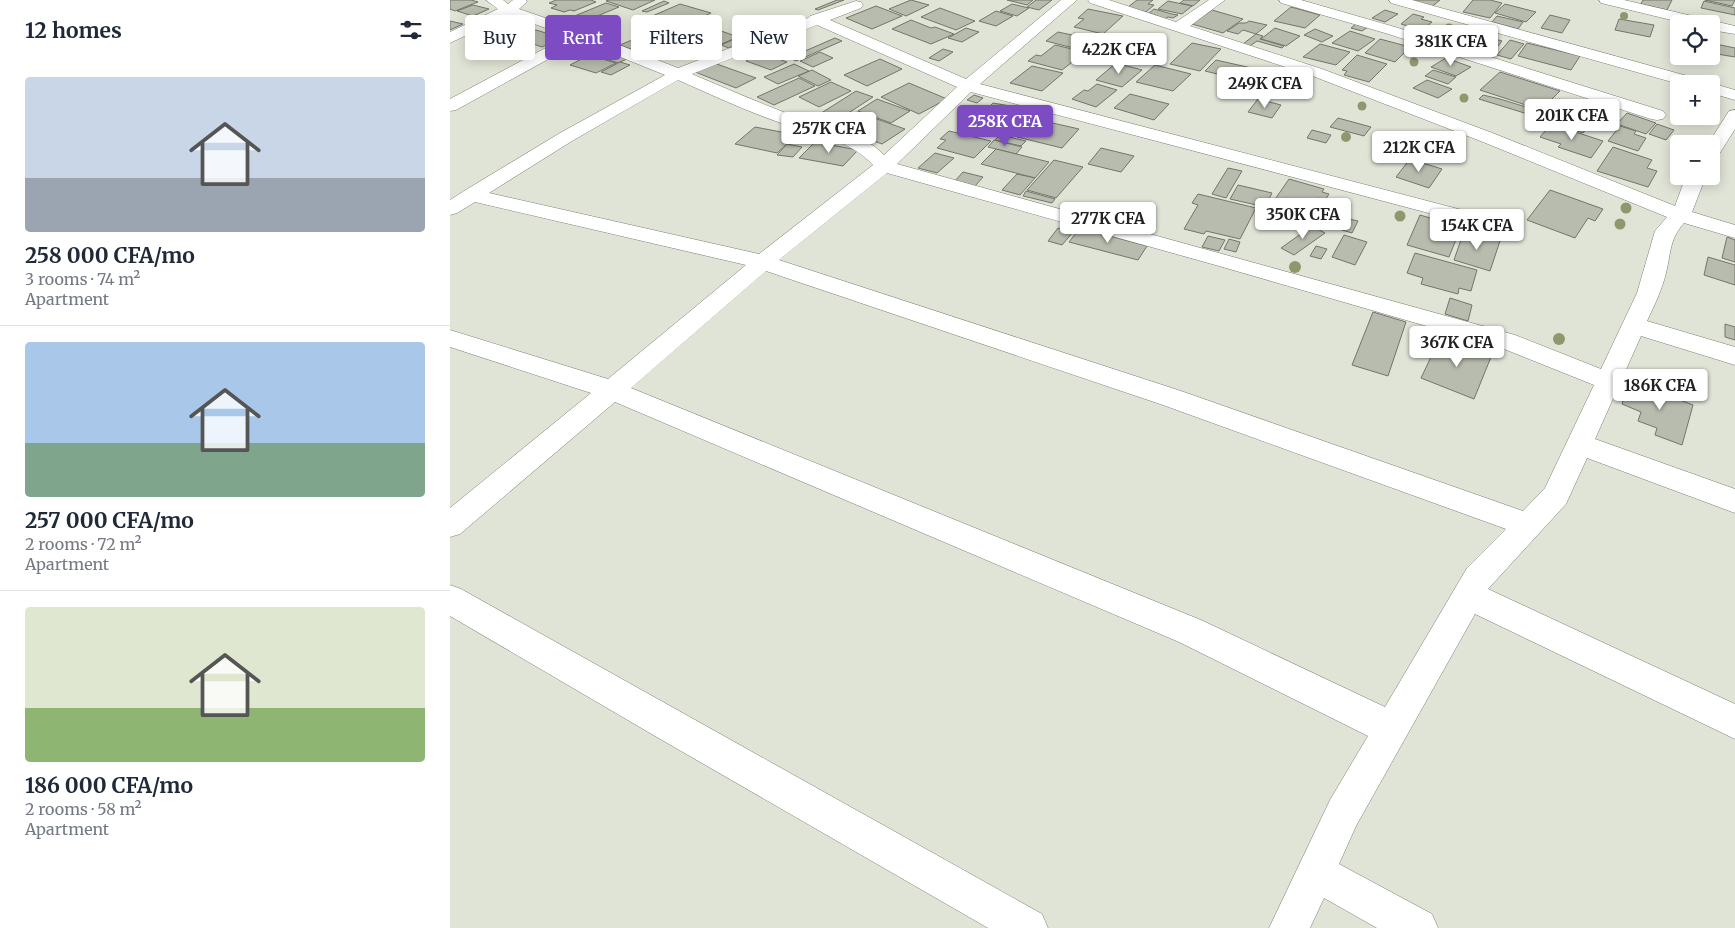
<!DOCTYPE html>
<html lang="en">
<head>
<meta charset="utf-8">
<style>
	:root { --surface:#fff; --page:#f6f6f7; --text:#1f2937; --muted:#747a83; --line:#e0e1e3; --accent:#7d4bc2 }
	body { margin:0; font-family:Merriweather,serif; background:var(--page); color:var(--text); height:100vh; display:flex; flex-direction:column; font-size:19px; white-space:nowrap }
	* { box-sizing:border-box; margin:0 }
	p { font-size:16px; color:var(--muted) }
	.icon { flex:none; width:28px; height:28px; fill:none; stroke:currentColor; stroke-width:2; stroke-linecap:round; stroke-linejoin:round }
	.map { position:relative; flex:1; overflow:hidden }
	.details { display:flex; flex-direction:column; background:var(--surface); width:450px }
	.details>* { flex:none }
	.top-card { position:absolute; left:15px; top:15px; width:475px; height:45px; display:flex; gap:10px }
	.buttons { position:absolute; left:1220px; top:15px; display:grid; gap:10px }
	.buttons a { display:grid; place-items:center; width:50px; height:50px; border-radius:5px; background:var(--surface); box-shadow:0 2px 12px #0003; font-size:25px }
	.price { position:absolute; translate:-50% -42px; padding:0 11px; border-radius:5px; background:#fff; color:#222; font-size:16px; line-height:32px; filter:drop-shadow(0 1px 2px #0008) }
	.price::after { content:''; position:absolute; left:50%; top:30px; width:15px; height:11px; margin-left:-8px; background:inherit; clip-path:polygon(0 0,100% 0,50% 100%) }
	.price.on { background:var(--accent); color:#fff }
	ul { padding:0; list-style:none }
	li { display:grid; align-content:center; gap:10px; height:265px; padding:0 25px }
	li+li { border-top:1px solid var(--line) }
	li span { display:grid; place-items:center; height:155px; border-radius:5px; color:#555 }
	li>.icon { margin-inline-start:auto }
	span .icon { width:90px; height:90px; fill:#fffc; stroke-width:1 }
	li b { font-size:21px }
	h2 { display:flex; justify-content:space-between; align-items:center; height:60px; padding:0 25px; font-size:21px }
	.chip { padding:0 18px; border-radius:5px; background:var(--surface); box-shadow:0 2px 12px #0003; font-size:18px; line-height:45px }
	.chip.on { background:var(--accent); color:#fff }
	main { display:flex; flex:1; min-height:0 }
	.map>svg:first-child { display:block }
	.building { fill:#b8bcae; stroke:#727569 }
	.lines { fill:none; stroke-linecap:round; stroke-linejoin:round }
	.minor-casing { stroke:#7b7f72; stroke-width:1 }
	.minor { fill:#fff; fill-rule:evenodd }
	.tree { fill:#8f976e }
</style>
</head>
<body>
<main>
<section class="details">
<h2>12 homes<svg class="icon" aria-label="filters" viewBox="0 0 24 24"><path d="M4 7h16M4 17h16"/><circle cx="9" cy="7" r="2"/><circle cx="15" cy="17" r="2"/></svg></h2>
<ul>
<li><span style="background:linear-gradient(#c9d6e8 65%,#9aa5b1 0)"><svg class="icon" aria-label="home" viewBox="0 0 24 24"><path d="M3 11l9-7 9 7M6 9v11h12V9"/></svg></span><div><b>258 000 CFA/mo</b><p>3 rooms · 74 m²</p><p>Apartment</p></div></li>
<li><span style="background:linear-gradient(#a9c7e8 65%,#7fa58c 0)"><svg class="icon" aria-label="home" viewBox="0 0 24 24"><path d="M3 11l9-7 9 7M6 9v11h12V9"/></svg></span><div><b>257 000 CFA/mo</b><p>2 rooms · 72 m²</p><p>Apartment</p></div></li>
<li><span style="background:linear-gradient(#dfe7d0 65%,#8fb573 0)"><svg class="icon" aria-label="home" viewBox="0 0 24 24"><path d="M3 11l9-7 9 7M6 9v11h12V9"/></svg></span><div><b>186 000 CFA/mo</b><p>2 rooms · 58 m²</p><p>Apartment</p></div></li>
</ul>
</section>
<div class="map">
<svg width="1285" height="928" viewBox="0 0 1285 928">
	<rect width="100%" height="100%" fill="#e0e4d6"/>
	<g class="building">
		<polygon points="0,0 21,0 28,2 5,11 0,9"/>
		<polygon points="106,0 141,0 146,2 124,11 120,10 114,12 101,8 107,5 99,3"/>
		<polygon points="159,0 205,0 183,10 156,1"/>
		<polygon points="387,0 394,0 368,10 365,9"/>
		<polygon points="461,0 479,5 456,16 439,9"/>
		<polygon points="557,0 583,0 577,5"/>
		<polygon points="586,0 602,0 589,10 577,7"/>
		<polygon points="687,0 703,0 698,4 704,5 696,12 678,7"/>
		<polygon points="734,0 750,0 743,6 730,3"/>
		<polygon points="956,0 990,0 980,8"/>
		<polygon points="1023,0 1040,0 1052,3 1040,18 1013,12"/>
		<polygon points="1193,0 1222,0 1217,10 1191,4"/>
		<polygon points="1255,0 1285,0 1282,6"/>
		<polygon points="214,1 219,3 197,12 192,11"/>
		<polygon points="718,1 742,6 732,14 708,9"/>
		<polygon points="1254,1 1285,8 1285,15 1251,8"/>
		<polygon points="156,3 169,7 123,26 110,22"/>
		<polygon points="230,4 261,13 231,27 200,17"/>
		<polygon points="562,4 579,8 567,16 550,11"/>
		<polygon points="1055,4 1086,12 1076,22 1045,13"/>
		<polygon points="23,5 39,9 23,16 7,11"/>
		<polygon points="426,6 452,16 422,29 396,18"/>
		<polygon points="841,7 870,15 855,28 824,21"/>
		<polygon points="490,8 525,21 506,30 471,17"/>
		<polygon points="638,9 673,16 653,34 624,27 634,19 628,18"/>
		<polygon points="704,9 722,14 728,15 723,18 718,17 713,20 705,18 708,16 699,13"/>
		<polygon points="762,10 793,19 773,33 742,24"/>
		<polygon points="935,10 948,14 935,22 922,18"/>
		<polygon points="546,11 563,16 546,26 529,21"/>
		<polygon points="963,14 974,17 971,19 982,22 972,30 951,24"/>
		<polygon points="1100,15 1120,20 1112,33 1091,28"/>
		<polygon points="1047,16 1073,22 1068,29 1042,22"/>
		<polygon points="1169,19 1204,25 1200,37 1165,30"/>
		<polygon points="461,20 481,28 485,27 504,34 481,44 442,29"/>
		<polygon points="0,21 13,24 0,30"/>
		<polygon points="799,21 817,25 806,34 793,30 788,34 777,31 789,23 796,23"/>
		<polygon points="246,22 288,37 267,46 225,31"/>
		<polygon points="906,24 918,27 912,31 901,28"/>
		<polygon points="516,28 529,32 512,42 498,38"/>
		<polygon points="825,28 850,36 836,46 811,39"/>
		<polygon points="865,29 883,36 872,42 854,35"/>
		<polygon points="86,30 112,38 92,47 66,38"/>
		<polygon points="900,31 925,39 908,51 882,43"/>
		<polygon points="608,32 622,35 624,33 648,39 635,51 596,41"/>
		<polygon points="1023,33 1052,41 1044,51 1014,43"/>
		<polygon points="806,34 813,36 810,39 834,46 832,48 807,41 800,46 793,44"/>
		<polygon points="986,36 997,39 1000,36 1012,39 1004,47 981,41"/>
		<polygon points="289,37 296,40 279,48 271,45"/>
		<polygon points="385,38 392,41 346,61 339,58"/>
		<polygon points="656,39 704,51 694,60 645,48"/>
		<polygon points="930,39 960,47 945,62 915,53"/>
		<polygon points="182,40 193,43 181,49 170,45"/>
		<polygon points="1060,40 1074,44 1061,59 1047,55"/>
		<polygon points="64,41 84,48 61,58 41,51"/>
		<polygon points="742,43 771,49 750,71 720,64"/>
		<polygon points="1077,43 1130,56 1121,70 1068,56"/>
		<polygon points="1261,43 1285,48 1285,57 1261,53"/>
		<polygon points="870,44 900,52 886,65 853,57"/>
		<polygon points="605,45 635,52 612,70 578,61 586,55 591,56"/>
		<polygon points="493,49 503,52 489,61 479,58"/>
		<polygon points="152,50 177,59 168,63 143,55"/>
		<polygon points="370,52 383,58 363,67 350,61"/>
		<polygon points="311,53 337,62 321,70 296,61"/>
		<polygon points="139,55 166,63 146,73 120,65"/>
		<polygon points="907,55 937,64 919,82 894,75 897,71 892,70"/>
		<polygon points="996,58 1021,67 1006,76 981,67"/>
		<polygon points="430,59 452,69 417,86 394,75"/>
		<polygon points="766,60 806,69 796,81 755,71"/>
		<polygon points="170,62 180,65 161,75 151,72"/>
		<polygon points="264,63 306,78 286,88 245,72"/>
		<polygon points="666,63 692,70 672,87 646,80"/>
		<polygon points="344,64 359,71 328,84 314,77"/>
		<polygon points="705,65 741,74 723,91 686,82"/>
		<polygon points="582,66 613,73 592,91 560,83"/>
		<polygon points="362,70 381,80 368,86 348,76"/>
		<polygon points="983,70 1006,77 998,84 975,76"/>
		<polygon points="1050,72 1110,91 1091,110 1030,90"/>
		<polygon points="349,78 365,86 324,105 307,97"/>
		<polygon points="977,80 1002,89 988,98 963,88"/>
		<polygon points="381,82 401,91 369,107 349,97"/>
		<polygon points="459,83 497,99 469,114 431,97"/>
		<polygon points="647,84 667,90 646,107 622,99 634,90 638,91"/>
		<polygon points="406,91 423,97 383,123 365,117"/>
		<polygon points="680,94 719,104 704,120 664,108"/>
		<polygon points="524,95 533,98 527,103 517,100"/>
		<polygon points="1033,95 1050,99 1089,111 1084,116 1029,99"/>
		<polygon points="427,99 460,111 441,123 408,111"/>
		<polygon points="808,99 831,105 822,118 798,112"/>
		<polygon points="1109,99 1127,104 1128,102 1155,110 1143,126 1098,112"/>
		<polygon points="543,103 572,108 560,123 529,117"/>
		<polygon points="576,107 590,110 584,116 570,113"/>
		<polygon points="407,112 455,129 432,144 383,126"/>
		<polygon points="1177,113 1206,123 1196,134 1167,124"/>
		<polygon points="570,115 581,118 563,137 551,134"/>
		<polygon points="1155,115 1164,118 1157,125 1149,122"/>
		<polygon points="1098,116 1137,128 1133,133 1094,120"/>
		<polygon points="888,118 921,127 914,136 880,127"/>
		<polygon points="585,119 629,129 612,148 567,137"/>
		<polygon points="1101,124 1153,141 1141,158 1108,147 1111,144 1090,137"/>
		<polygon points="1207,124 1224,130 1216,140 1199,134"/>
		<polygon points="1170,126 1186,131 1184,134 1196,138 1188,151 1158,141"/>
		<polygon points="305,127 347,135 327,153 285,144"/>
		<polygon points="862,130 881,135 876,143 857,138"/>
		<polygon points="499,131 541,141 524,158 487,148 496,140 490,139"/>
		<polygon points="550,135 576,141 571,146 545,140"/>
		<polygon points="544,140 572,147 566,154 538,147"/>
		<polygon points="365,142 408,150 393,166 349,158"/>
		<polygon points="337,144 352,147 343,157 327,155"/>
		<polygon points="1163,147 1202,160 1197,168 1207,171 1198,187 1147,171"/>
		<polygon points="651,148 684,156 671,172 638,164"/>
		<polygon points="546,149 599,162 585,178 531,164"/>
		<polygon points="485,153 504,158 487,173 468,168"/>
		<polygon points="960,159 992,169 979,188 946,177"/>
		<polygon points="604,160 633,167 606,198 577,190"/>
		<polygon points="778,168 792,171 776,198 762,194"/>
		<polygon points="513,172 533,177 525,186 505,181"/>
		<polygon points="567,174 585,178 570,195 552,190"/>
		<polygon points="839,179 874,189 872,192 879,194 875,200 868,198 865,203 862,202 852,217 819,208"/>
		<polygon points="788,185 822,193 815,207 780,199"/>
		<polygon points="1100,190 1153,209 1145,221 1138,218 1125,238 1077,220"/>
		<polygon points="576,191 605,199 602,203 573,196"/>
		<polygon points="748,194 806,208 790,239 756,231 754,234 734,229 748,205 742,203"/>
		<polygon points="868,204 890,210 883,222 862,216"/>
		<polygon points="970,215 1011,227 999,257 957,245"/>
		<polygon points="895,218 908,221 902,233 889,229"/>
		<polygon points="862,226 875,233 844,255 831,248"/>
		<polygon points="608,228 623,232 612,245 598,241"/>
		<polygon points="630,228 697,246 688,260 619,242"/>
		<polygon points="1014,231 1050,241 1040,271 1004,260"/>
		<polygon points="894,235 917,242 905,265 882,257"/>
		<polygon points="758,236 775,240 769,251 752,247"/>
		<polygon points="1277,237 1285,240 1285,262 1272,258"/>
		<polygon points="779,239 790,242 786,252 774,249"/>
		<polygon points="866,246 877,249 871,259 860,256"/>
		<polygon points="965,253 1027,270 1021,291 1009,288 1008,294 971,284 973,278 957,273"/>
		<polygon points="1258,257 1285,265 1285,285 1254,275"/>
		<polygon points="1000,298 1022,305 1018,321 995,314"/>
		<polygon points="923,312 956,322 938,376 902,365"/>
		<polygon points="1275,324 1285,327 1285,340 1275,337"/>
		<polygon points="990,338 1041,357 1024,399 971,378"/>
		<polygon points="1180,380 1243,405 1232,445 1205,435 1207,428 1188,421 1191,412 1172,404"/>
	</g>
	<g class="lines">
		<g class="minor-casing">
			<g id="minor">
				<path d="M 36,0 L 53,0 L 58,4 L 63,0 L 76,0 L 77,2 L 69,9 L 136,32 L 228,68 L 358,18 L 360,16 L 406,1 L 411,2 L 413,5 L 411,8 L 380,20 L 516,79 L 611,0 L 627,0 L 530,84 L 1012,210 L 1015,214 L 1012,218 L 1005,220 L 521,92 L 447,164 L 1065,335 L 1151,369 L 1187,293 L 1205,231 L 1217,217 L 1033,142 L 860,75 L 640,3 L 638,0 L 659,0 L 726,22 L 759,0 L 775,0 L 740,26 L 872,69 L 1045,134 L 1225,206 L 1236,176 L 1256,176 L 1242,212 L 1285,225 L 1285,238 L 1234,223 C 1219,240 1221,253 1216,273 C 1212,290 1204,306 1197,321 L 1285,347 L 1285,365 L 1191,336 L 1145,439 L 1285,489 L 1285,513 L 1137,458 L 1116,504 L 1038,589 L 1285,704 L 1285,739 L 1025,614 L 906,826 L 889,864 L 982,914 L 988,928 L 927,928 L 874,898 L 860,928 L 819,928 L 880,800 L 918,736 L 729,642 L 165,402 L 10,534 L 0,537 L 0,508 L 141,393 L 0,347 L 0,330 L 158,379 L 296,265 L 25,202 L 7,213 L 0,215 L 0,200 L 14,191 L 110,133 L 215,75 L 131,41 L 6,110 L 0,111 L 0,99 L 118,36 L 59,15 L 0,43 L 0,32 L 48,9 ZM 367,25 L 507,87 L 434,155 C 410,130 372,126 341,115 C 307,102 275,88 242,74 ZM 228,80 C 262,95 296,111 331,123 C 363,134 399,139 423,165 L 309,254 L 39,193 L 122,141 ZM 437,173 L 769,266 L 1049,347 L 1144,385 L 1095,488 L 1073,511 L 731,391 L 329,260 ZM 316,271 L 713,405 L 1056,529 L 1017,568 L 935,707 L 751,620 L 181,388 Z"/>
				<polygon points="829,0 851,0 945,27 1213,111 1216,115 1213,119 1207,120 1201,119 935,33 831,3"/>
				<polygon points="939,0 962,0 1252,80 1254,84 1229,84 941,3"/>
				<polygon points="1149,0 1174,0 1285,26 1285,34 1261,30 1261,24 1238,24 1151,3"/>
				<polygon points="1261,83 1285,90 1285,100 1261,93 1261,84 1258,84"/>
				<polygon points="1285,110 1285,129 1268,156 1261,157 1261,144 1258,144 1279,111"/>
				<polygon points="0,585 11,589 592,914 598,928 538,928 205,736 0,616"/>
			</g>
		</g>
		<use href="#minor" class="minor"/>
	</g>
	<g class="tree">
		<circle cx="1174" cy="16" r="4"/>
		<circle cx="999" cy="28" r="4.5"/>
		<circle cx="964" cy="62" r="4.5"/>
		<circle cx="1014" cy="98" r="4.5"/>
		<circle cx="912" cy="106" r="4.5"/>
		<circle cx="896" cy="137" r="5"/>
		<circle cx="1176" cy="208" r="5.5"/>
		<circle cx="950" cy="216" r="5.5"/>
		<circle cx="1170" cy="224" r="5.5"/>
		<circle cx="845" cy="267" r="6"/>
		<circle cx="1109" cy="339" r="6"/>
	</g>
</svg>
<div class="buttons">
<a><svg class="icon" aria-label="locate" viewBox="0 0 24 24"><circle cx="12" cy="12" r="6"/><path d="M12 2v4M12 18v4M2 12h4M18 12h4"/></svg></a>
<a>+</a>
<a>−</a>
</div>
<b class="price" style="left:1001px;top:67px">381K CFA</b>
<b class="price" style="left:669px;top:75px">422K CFA</b>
<b class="price" style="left:815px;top:109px">249K CFA</b>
<b class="price" style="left:1122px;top:141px">201K CFA</b>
<b class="price on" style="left:555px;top:147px">258K CFA</b>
<b class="price" style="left:379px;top:154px">257K CFA</b>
<b class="price" style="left:969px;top:173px">212K CFA</b>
<b class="price" style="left:853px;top:240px">350K CFA</b>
<b class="price" style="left:658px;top:244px">277K CFA</b>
<b class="price" style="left:1027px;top:251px">154K CFA</b>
<b class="price" style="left:1007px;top:368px">367K CFA</b>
<b class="price" style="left:1210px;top:411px">186K CFA</b>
<div class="top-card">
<a class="chip">Buy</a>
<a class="chip on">Rent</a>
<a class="chip">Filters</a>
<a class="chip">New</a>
</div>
</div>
</main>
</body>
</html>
